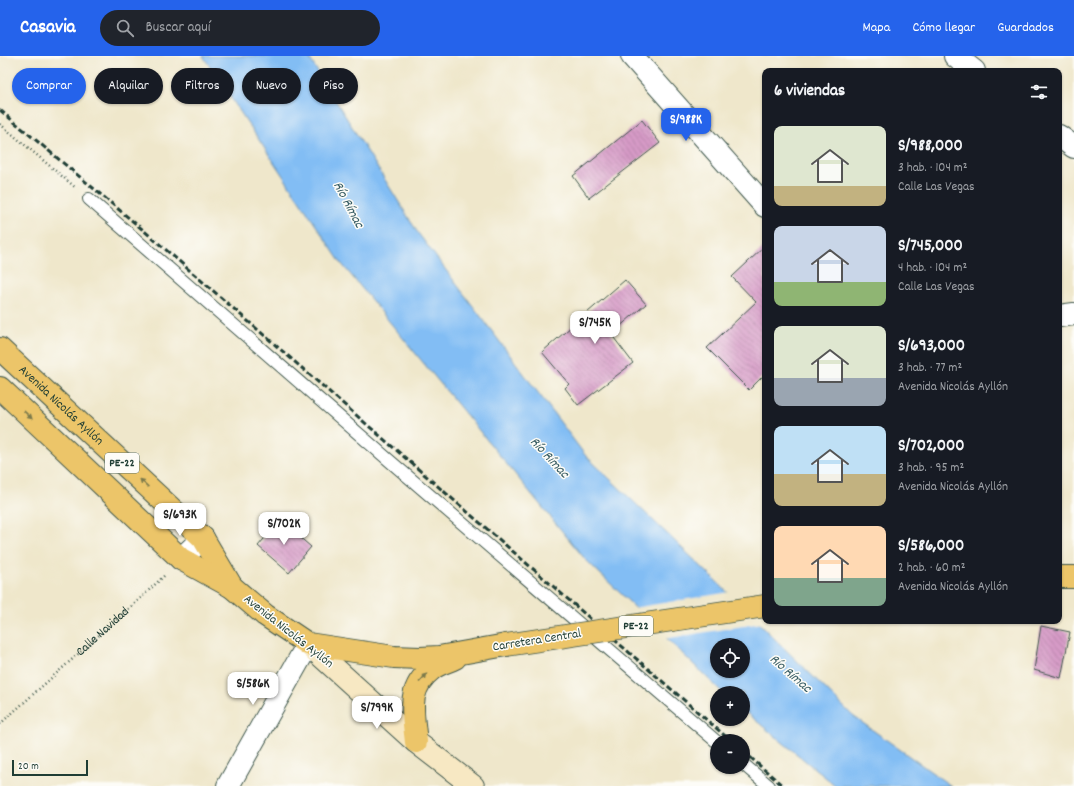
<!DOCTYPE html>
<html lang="es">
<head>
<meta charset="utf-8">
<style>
	:root { --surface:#171b24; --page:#20242c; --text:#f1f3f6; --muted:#9ea1a6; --accent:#2563eb }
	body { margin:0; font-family:Dekko,sans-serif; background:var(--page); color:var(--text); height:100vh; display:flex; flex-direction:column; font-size:15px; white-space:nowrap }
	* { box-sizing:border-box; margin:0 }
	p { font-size:13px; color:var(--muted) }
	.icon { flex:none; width:22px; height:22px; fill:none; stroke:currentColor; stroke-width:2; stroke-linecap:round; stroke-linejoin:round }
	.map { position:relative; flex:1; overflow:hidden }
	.details { position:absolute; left:762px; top:12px; width:300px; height:556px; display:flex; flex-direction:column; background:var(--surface); border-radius:8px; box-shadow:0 1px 3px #0004 }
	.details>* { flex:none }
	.guide { position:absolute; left:12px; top:12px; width:380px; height:36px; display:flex; gap:8px }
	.tools { position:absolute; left:710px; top:582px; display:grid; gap:8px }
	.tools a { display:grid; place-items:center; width:40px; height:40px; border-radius:50%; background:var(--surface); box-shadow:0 1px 3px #0004; font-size:20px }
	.scale { position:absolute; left:12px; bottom:10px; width:76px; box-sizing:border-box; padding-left:4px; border:2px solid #1f3d34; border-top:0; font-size:11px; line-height:14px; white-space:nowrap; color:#1f3d34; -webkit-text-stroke:3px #fdfcf7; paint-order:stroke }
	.price { position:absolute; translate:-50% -34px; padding:0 9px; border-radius:8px; background:#fff; color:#222; font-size:13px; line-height:26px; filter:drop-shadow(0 1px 2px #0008) }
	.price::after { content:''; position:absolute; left:50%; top:24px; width:12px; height:9px; margin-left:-6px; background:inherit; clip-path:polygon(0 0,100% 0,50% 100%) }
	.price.active { background:var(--accent); color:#fff }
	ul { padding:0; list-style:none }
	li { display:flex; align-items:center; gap:12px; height:100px; padding:0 12px }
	li span { display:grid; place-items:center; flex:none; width:112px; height:80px; border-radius:8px; color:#555 }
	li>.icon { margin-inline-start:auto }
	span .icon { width:48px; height:48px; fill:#fffc; stroke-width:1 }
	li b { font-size:17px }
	h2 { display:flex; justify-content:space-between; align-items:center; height:48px; padding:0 12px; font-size:17px }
	.tag { padding:0 14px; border-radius:18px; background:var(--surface); box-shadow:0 1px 3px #0004; font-size:14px; line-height:36px }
	.tag.active { background:var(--accent); color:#fff }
	header { display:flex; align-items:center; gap:24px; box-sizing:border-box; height:56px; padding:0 20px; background:var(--accent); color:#fff }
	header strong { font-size:19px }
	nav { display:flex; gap:22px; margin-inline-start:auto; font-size:14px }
	.search { width:280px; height:36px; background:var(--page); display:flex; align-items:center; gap:10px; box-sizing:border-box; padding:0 14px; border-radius:22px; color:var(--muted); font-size:15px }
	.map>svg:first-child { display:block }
	.water { fill:#82bdf4; stroke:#507d94; fill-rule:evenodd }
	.pier { fill:#efe7cb }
	.building { fill:url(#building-back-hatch) }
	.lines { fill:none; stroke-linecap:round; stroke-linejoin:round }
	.lane-casing { stroke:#3e564b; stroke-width:14 }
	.street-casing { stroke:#3e564b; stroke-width:24 }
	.secondary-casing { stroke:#3e564b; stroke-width:24 }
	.highway-casing { stroke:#3e564b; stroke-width:24 }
	.path { stroke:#3e564b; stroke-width:2.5; stroke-dasharray:1 3; stroke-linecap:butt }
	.lane { stroke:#fff; stroke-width:12 }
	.street { stroke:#fff; stroke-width:22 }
	.secondary { stroke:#f7e8c3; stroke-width:22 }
	.highway { stroke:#ecc569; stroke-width:22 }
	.rail { stroke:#1f3d34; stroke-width:3; stroke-dasharray:6 3; stroke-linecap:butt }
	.highway-bridge-casing { stroke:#3e564b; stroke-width:24; stroke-linecap:butt }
	.highway-bridge { stroke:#ecc569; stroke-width:22 }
	.oneway { fill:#7b7a4c }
	.labels { text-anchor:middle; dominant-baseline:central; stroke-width:3; stroke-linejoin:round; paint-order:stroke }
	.shield { fill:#fdfcf7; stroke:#62766e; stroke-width:1 }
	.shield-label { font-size:12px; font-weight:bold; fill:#1f3d34 }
	.street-label { font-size:13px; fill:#1f3d34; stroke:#fdfcf7 }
	.water-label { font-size:14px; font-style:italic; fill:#385d64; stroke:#fdfcf7 }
</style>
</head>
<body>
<header>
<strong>Casavia</strong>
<div class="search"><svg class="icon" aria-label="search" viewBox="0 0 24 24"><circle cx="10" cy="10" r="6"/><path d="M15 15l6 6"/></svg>Buscar aquí</div>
<nav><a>Mapa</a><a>Cómo llegar</a><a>Guardados</a></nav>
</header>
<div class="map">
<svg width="1074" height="730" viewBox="0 0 1074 730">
	<defs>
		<pattern id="building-back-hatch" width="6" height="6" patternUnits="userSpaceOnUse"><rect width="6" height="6" fill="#d69ac6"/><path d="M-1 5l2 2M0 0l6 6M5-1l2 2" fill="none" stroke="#ad7fa2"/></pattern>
	</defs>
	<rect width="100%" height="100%" fill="#fdfcf7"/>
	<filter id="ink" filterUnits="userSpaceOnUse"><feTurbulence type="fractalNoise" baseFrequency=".025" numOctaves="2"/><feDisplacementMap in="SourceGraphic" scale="8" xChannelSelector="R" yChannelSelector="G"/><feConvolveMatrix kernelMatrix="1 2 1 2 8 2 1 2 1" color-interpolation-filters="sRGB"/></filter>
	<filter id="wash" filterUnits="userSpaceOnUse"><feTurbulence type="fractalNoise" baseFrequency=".012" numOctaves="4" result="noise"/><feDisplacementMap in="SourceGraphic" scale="16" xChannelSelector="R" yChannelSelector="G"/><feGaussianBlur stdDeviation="0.9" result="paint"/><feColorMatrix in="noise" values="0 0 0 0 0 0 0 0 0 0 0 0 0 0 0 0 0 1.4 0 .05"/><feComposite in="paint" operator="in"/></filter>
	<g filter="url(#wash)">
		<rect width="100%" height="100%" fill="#efe7cb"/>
		<path class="water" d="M 203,0 L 308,0 L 418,177 L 585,399 L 707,516 L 853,660 L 951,730 L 836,730 L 743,654 L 743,637 L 723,637 L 585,503 L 341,207 ZM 717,589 L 743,589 L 743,615 L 717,615 Z"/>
		<polygon class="pier" points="730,536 762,567 664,583 633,552"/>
		<g id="blocks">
			<g class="building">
				<polygon points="642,64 660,87 589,142 573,120"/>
				<polygon points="765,190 765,318 749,334 707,292 756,246 732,221"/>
				<polygon points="625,224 646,248 611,278 633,307 578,349 565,332 569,328 542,296"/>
				<polygon points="280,464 311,491 289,517 258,490"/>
				<polygon points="1041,570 1070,576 1061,622 1034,614"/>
			</g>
		</g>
	</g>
	<g filter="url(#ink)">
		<use href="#blocks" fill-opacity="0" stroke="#3e564b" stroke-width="1"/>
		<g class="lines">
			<g class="lane-casing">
				<g id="lane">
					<polyline points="89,143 391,406 717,686"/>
					<polyline points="743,708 769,730"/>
				</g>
			</g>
			<g class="street-casing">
				<g id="street">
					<polyline points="632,0 765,150"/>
					<polyline points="955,0 974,15"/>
					<polyline points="1059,80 1074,91"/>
					<polyline points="1059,260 1074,258"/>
					<polyline points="181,503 203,482"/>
					<polyline points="228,730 308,588"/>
				</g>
			</g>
			<g class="secondary-casing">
				<polyline id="secondary" points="308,588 416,686 473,730"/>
			</g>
			<g class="highway-casing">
				<g id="highway">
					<path id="s2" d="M 0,293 L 203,482 L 232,531"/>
					<polyline points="0,332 181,503 232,531 265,559 308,588 394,601 420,602 439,601 506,589"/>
					<polyline points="1059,521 1074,521"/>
					<path d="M 416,686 C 413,657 406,633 432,613 C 438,608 447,606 455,602"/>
				</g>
			</g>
			<g class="path">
				<polyline points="0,68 76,132"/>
				<path id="s1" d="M 0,668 L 144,539 L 165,519"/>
			</g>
			<use href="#lane" class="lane"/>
			<use href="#street" class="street"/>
			<use href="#secondary" class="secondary"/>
			<use href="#highway" class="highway"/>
			<g class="rail">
				<polyline points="0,54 142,173 731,685"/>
				<polyline points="743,695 783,730"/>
			</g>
			<g class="highway-bridge-casing">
				<polyline id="highway-bridge" points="506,589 765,550"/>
			</g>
			<use href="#highway-bridge" class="highway-bridge"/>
		</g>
		<defs><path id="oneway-solid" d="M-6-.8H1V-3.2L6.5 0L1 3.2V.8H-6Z"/></defs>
		<g class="oneway">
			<use href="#oneway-solid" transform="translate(28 359) rotate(43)"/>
			<use href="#oneway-solid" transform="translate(144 427) rotate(-137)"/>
			<use href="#oneway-solid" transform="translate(423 622) rotate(-48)"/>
		</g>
	</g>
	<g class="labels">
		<g class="shield">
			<rect x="105" y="397" width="34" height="20" rx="3"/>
			<rect x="619" y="560" width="34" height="20" rx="3"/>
		</g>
		<g class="shield-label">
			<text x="122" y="407">PE-22</text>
			<text x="636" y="570">PE-22</text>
		</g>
		<g class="street-label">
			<text stroke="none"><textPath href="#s2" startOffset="83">Avenida Nicolás Ayllón</textPath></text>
			<text transform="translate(288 576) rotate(38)">Avenida Nicolás Ayllón</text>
			<text stroke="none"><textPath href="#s1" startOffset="138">Calle Navidad</textPath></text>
			<text transform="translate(537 585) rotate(-9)">Carretera Central</text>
		</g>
		<g class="water-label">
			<text transform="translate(348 149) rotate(62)">Río Rímac</text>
			<text transform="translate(549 402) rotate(47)">Río Rímac</text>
			<text transform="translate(790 618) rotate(41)">Río Rímac</text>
		</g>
	</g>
</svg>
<div class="tools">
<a><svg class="icon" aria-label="locate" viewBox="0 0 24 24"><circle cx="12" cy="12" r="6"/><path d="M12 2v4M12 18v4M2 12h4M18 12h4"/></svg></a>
<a>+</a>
<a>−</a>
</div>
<div class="scale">20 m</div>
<b class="price active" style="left:686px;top:86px">S/988K</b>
<b class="price" style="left:595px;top:289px">S/745K</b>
<b class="price" style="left:180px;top:481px">S/693K</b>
<b class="price" style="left:284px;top:490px">S/702K</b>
<b class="price" style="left:253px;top:650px">S/586K</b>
<b class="price" style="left:377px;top:674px">S/799K</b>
<div class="guide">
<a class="tag active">Comprar</a>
<a class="tag">Alquilar</a>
<a class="tag">Filtros</a>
<a class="tag">Nuevo</a>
<a class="tag">Piso</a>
</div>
<section class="details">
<h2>6 viviendas<svg class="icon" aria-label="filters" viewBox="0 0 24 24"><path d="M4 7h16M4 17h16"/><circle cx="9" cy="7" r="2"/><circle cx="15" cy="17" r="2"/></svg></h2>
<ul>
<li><span style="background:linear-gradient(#dfe7d0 75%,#c2b280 0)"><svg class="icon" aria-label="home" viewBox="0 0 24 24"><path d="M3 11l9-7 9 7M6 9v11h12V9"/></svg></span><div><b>S/988,000</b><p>3 hab. · 104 m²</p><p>Calle Las Vegas</p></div></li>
<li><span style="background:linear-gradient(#c9d6e8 70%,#8fb573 0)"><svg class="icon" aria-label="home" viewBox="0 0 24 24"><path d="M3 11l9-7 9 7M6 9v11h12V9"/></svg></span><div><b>S/745,000</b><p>4 hab. · 104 m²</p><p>Calle Las Vegas</p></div></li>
<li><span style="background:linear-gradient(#dfe7d0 65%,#9aa5b1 0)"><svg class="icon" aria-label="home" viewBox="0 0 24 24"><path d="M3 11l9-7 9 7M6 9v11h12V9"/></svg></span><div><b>S/693,000</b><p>3 hab. · 77 m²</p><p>Avenida Nicolás Ayllón</p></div></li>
<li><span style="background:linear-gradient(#bfe0f5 60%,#c2b280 0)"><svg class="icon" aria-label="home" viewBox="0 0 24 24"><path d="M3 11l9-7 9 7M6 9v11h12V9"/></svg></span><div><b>S/702,000</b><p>3 hab. · 95 m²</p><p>Avenida Nicolás Ayllón</p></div></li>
<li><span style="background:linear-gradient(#ffd9b3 65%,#7fa58c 0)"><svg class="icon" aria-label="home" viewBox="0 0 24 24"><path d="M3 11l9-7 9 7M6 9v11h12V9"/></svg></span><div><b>S/586,000</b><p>2 hab. · 60 m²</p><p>Avenida Nicolás Ayllón</p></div></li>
</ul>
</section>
</div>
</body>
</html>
